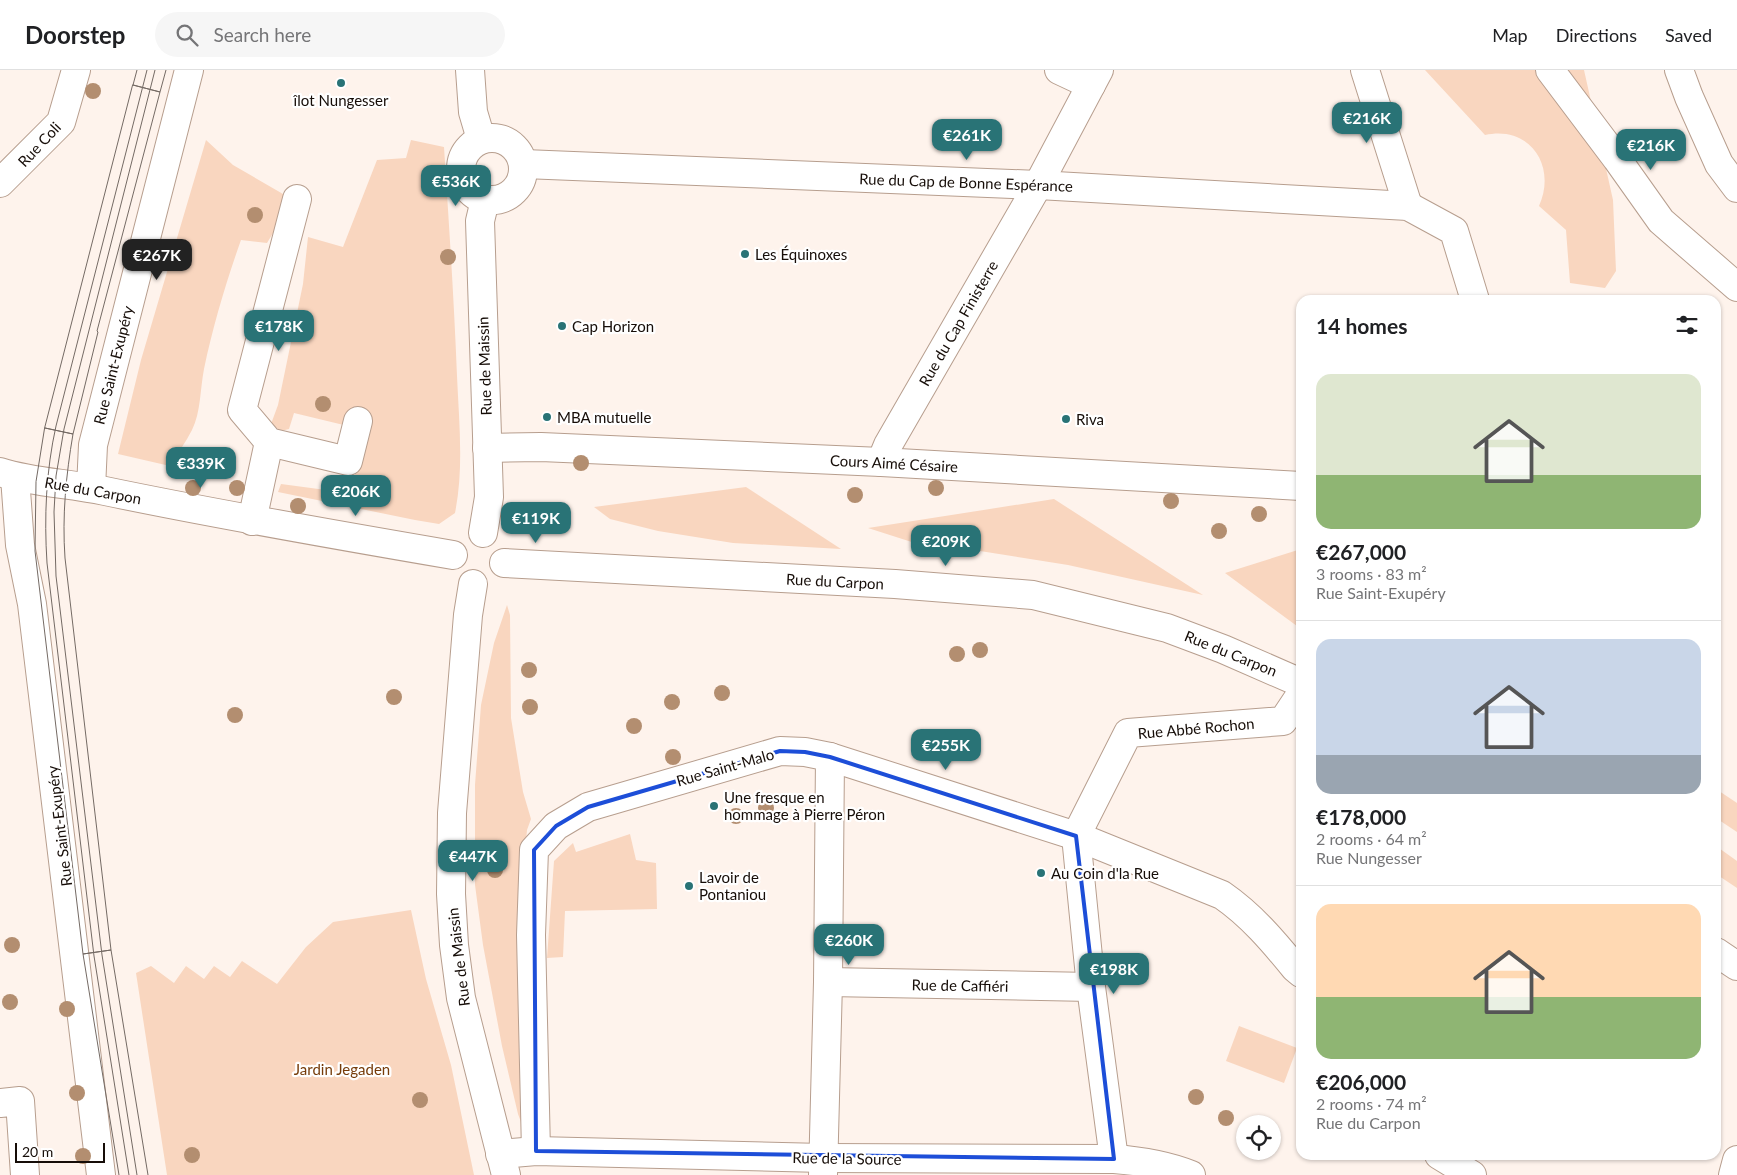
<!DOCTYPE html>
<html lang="en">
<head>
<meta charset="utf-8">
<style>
	:root { --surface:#fff; --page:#f6f6f6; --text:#202124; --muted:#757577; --line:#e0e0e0; --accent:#297376 }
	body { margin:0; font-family:Lato,sans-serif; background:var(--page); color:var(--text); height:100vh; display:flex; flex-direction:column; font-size:19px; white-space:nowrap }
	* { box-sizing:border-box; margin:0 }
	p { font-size:16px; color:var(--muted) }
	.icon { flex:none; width:28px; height:28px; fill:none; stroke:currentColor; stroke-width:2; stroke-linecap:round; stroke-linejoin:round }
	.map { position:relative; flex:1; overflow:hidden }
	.side { position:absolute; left:1296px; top:225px; width:425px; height:865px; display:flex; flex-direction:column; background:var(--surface); border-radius:15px; box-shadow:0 1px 4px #0004 }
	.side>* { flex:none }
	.buttons { position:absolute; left:1236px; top:1045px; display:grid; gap:10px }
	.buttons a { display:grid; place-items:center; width:45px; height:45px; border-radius:50%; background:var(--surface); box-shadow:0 1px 4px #0004; font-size:25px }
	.scale { position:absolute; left:15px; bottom:12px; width:90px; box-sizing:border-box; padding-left:5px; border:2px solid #160d08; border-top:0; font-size:14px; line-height:18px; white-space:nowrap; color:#160d08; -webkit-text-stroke:4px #fff; paint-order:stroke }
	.price { position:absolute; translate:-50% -42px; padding:0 11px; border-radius:10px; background:var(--accent); color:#fff; font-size:16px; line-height:32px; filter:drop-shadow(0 1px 2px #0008) }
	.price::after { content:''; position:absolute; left:50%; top:30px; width:15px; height:11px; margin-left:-8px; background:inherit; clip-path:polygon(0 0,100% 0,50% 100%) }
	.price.active { background:#222; color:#fff }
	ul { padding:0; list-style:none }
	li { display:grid; align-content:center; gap:10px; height:265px; padding:0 20px }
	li+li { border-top:1px solid var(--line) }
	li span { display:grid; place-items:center; height:155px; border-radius:15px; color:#555 }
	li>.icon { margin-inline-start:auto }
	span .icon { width:90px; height:90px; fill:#fffc; stroke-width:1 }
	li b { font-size:21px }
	h2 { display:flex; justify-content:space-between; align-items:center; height:60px; padding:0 20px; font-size:21px }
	header { display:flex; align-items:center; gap:30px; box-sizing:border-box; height:70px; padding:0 25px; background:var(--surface); border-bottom:1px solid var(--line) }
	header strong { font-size:24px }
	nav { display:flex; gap:28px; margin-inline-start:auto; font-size:18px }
	.search { width:350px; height:45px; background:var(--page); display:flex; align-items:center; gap:12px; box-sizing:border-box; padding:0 18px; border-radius:28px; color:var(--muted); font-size:19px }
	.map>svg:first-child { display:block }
	.green { fill:#f9d6bf }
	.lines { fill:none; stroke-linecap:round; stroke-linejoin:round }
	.minor-casing { stroke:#b79e8e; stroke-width:30 }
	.minor { stroke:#fff; stroke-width:28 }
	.tram { stroke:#746a64; stroke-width:1 }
	.tree { fill:#b38e70 }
	.marked { fill:none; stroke:#1d4ed8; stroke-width:4; stroke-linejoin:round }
	.poi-dot { fill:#297376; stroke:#fff; stroke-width:2 }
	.labels { text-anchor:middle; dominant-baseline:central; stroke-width:4.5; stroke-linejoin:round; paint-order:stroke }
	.poi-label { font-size:15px; fill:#160d08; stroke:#fff; text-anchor:start }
	.street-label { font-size:15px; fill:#160d08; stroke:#fff }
	.park-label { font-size:15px; fill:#763c0a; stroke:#fff }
</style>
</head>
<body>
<header>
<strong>Doorstep</strong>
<div class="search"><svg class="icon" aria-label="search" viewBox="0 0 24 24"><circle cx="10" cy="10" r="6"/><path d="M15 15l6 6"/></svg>Search here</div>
<nav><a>Map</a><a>Directions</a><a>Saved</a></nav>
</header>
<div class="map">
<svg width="1737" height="1105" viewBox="0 0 1737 1105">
	<rect width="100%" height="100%" fill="#fef3ec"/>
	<g class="green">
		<path d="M 1425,0 L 1584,0 L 1613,130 L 1616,201 L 1605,218 L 1570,213 L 1566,160 L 1539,136 C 1557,96 1530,55 1485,65 Z"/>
		<path d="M 206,70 L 233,95 L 283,124 L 284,145 L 267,173 L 241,170 C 226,212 213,256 204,299 C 200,319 201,342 192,360 C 186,372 177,384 170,396 L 118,384 L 141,290 Z"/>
		<path d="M 411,70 L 444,77 C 449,154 454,230 457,306 C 459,352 464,398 455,443 L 439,454 L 415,450 L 278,422 L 281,414 L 341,422 L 356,403 L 365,364 L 352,357 L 294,343 L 289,359 L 281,361 L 271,354 L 278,335 L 303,214 L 308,167 L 343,177 L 377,90 L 406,88 Z"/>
		<polygon points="746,417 841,479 733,473 658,461 610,449 594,437"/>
		<polygon points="1054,429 1203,525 1068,495 980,481 921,475 868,458"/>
		<polygon points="1301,479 1301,559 1225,503"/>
		<polygon points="507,535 510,545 511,648 523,722 531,749 527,760 517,867 517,900 525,1016 524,1060 518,1044 502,976 483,875 475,815 475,715 481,635 494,573"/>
		<polygon points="1716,719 1737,733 1737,762 1716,748"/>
		<polygon points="630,764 636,790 656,793 657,839 565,841 563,887 547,888 554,791 573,773 576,782"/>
		<polygon points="1716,776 1737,791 1737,818 1716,804"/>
		<polygon points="411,840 426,909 451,995 474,1105 167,1105 136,903 151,896 174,913 186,896 204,909 214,896 230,907 242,891 277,914 306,877 333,852"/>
		<polygon points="1239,956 1297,978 1284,1013 1226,991"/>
	</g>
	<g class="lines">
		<g class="minor-casing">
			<g id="minor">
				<polyline points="470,0 473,42 481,69"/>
				<polyline points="1059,0 1091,15"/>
				<polyline points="1365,0 1408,136"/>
				<polyline points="1550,0 1617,89 1661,151 1737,217"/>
				<polyline points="1679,0 1689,27 1719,94 1737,118"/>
				<circle cx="492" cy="99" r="31"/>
				<polyline points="524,94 1038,115 1408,136 1454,161 1475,230"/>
				<polyline points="0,113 61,52 76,0"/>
				<polyline points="297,129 242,340 269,372 348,391 358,351"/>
				<polyline points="487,378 541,377 881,392 1301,416"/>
				<polyline points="881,392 888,375 1038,115 1099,0"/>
				<path d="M 0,402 C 34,413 70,413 105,421 C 220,445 336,465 453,485"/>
				<polyline points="15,407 20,475 32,534 101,1105"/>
				<polyline points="91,418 93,375 189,0"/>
				<polyline points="252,451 269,372"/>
				<polyline points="483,463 489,427 480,151 485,130"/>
				<polyline points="504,493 895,514 1033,525 1167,558 1223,579 1301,613"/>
				<polyline points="473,514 468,545 452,743 451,824 454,875 461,928 506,1105"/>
				<polyline points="1716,882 1737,896"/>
				<polyline points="828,912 1091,917"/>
				<polyline points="0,1033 20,1031 25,1105"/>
				<path d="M 536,1081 L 531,865 L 534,780 L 556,756 L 588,737 L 780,681 L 805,682 L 830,687 L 1076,766 L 1222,825 C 1251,845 1273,871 1295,898 L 1301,903"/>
				<path d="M 500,1084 L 536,1081 L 823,1088 L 1114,1089 C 1141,1091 1166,1095 1191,1105"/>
				<polyline points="1439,1085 1472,1105"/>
				<polyline points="1114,1089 1091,917 1076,766 1128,663 1283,651 1301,624"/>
				<polyline points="823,1105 828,912 830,687"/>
				<polyline points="1733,1105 1737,1090"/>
			</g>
		</g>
		<use href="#minor" class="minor"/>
		<g class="tram">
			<polyline points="137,0 133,15 160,22 166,0"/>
			<polygon points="133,15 160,22 97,261 98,262 73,364 45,358"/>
			<path d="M 45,358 L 73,364 C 66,405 62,446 65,488 L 111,880 L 83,884 L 35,481 L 36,412 Z"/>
			<polyline points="119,1105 83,884 111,880 148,1105"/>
			<path d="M 129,1105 L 94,886 L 47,493 C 44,447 46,401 56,356 L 147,0"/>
			<polyline points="137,1105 102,885 56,506 54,442 56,406 64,359 155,0"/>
		</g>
	</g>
	<g class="tree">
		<circle cx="93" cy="21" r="8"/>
		<circle cx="255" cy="145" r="8"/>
		<circle cx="448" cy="187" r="8"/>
		<circle cx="323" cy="334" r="8"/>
		<circle cx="581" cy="393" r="8"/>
		<circle cx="193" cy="418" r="8"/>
		<circle cx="237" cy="418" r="8"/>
		<circle cx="936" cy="418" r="8"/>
		<circle cx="855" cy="425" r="8"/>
		<circle cx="1171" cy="431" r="8"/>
		<circle cx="298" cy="436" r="8"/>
		<circle cx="1259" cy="444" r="8"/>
		<circle cx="1219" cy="461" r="8"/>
		<circle cx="980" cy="580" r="8"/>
		<circle cx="957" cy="584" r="8"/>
		<circle cx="529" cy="600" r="8"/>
		<circle cx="722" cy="623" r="8"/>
		<circle cx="394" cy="627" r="8"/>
		<circle cx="672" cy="632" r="8"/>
		<circle cx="530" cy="637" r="8"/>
		<circle cx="235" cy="645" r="8"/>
		<circle cx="634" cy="656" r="8"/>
		<circle cx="673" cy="687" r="8"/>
		<circle cx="766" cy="738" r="8"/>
		<circle cx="736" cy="746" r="8"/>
		<circle cx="495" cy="800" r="8"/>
		<circle cx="12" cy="875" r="8"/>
		<circle cx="10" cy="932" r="8"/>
		<circle cx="67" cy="939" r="8"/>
		<circle cx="77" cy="1023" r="8"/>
		<circle cx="1196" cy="1027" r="8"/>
		<circle cx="420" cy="1030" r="8"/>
		<circle cx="1226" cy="1048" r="8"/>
		<circle cx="192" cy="1085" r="8"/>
		<circle cx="83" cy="1086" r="8"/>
	</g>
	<path class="marked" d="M 780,681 L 805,682 L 830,687 L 1076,766 L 1114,1089 L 536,1081 L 534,780 L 556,756 L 588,737 Z"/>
	<g class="poi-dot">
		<circle cx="341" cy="13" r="5"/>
		<circle cx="745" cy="184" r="5"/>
		<circle cx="562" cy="256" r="5"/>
		<circle cx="547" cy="347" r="5"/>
		<circle cx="1066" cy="349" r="5"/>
		<circle cx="714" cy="736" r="5"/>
		<circle cx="1041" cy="803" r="5"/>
		<circle cx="689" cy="816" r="5"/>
	</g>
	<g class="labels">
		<g class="poi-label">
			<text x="341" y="30" text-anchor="middle">îlot Nungesser</text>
			<text x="755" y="184">Les Équinoxes</text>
			<text x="572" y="256">Cap Horizon</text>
			<text x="557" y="347">MBA mutuelle</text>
			<text x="1076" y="349">Riva</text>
			<text x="724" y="727">Une fresque en<tspan x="724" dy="17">hommage à Pierre Péron</tspan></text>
			<text x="1051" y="803">Au Coin d'la Rue</text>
			<text x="699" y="807">Lavoir de<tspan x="699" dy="17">Pontaniou</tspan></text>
		</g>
		<g class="street-label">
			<text transform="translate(39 74) rotate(-47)">Rue Coli</text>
			<text transform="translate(966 112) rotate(2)">Rue du Cap de Bonne Espérance</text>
			<text transform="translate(958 253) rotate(-60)">Rue du Cap Finisterre</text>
			<text transform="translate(113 295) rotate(-76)">Rue Saint-Exupéry</text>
			<text transform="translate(484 296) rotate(-92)">Rue de Maissin</text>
			<text transform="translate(894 393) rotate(3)">Cours Aimé Césaire</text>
			<text transform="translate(93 420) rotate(10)">Rue du Carpon</text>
			<text transform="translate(835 511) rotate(3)">Rue du Carpon</text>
			<text transform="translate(1231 583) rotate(22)">Rue du Carpon</text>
			<text transform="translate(1196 658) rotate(-5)">Rue Abbé Rochon</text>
			<text transform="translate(725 697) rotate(-16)">Rue Saint-Malo</text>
			<text transform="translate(59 756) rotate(-97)">Rue Saint-Exupéry</text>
			<text transform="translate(458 887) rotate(-97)">Rue de Maissin</text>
			<text transform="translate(960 915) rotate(1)">Rue de Caffiéri</text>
			<text transform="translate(847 1088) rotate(1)">Rue de la Source</text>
		</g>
		<g class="park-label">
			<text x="342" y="999">Jardin Jegaden</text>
		</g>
	</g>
</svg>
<div class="buttons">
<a><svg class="icon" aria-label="locate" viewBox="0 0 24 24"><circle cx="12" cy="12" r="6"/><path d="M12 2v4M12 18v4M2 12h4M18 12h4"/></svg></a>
</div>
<div class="scale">20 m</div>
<b class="price" style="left:1367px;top:74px">€216K</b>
<b class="price" style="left:967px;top:91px">€261K</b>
<b class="price" style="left:1651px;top:101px">€216K</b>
<b class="price" style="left:456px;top:137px">€536K</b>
<b class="price active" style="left:157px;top:211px">€267K</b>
<b class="price" style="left:279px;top:282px">€178K</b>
<b class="price" style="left:201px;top:419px">€339K</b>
<b class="price" style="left:356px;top:447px">€206K</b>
<b class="price" style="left:536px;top:474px">€119K</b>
<b class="price" style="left:946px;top:497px">€209K</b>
<b class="price" style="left:946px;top:701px">€255K</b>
<b class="price" style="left:473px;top:812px">€447K</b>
<b class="price" style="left:849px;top:896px">€260K</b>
<b class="price" style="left:1114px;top:925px">€198K</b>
<section class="side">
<h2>14 homes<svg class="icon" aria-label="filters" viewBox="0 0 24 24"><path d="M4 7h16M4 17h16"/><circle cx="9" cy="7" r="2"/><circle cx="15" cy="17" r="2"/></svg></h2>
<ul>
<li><span style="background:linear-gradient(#dfe7d0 65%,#8fb573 0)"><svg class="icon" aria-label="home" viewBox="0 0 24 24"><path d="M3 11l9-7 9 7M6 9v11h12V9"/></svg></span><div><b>€267,000</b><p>3 rooms · 83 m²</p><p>Rue Saint-Exupéry</p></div></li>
<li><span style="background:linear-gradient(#c9d6e8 75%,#9aa5b1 0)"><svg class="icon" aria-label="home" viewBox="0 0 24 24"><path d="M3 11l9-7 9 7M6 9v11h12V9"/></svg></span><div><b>€178,000</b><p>2 rooms · 64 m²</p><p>Rue Nungesser</p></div></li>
<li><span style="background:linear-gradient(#ffd9b3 60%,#8fb573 0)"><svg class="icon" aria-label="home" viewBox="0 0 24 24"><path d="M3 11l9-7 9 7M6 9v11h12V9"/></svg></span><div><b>€206,000</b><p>2 rooms · 74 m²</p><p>Rue du Carpon</p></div></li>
</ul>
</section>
</div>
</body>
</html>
